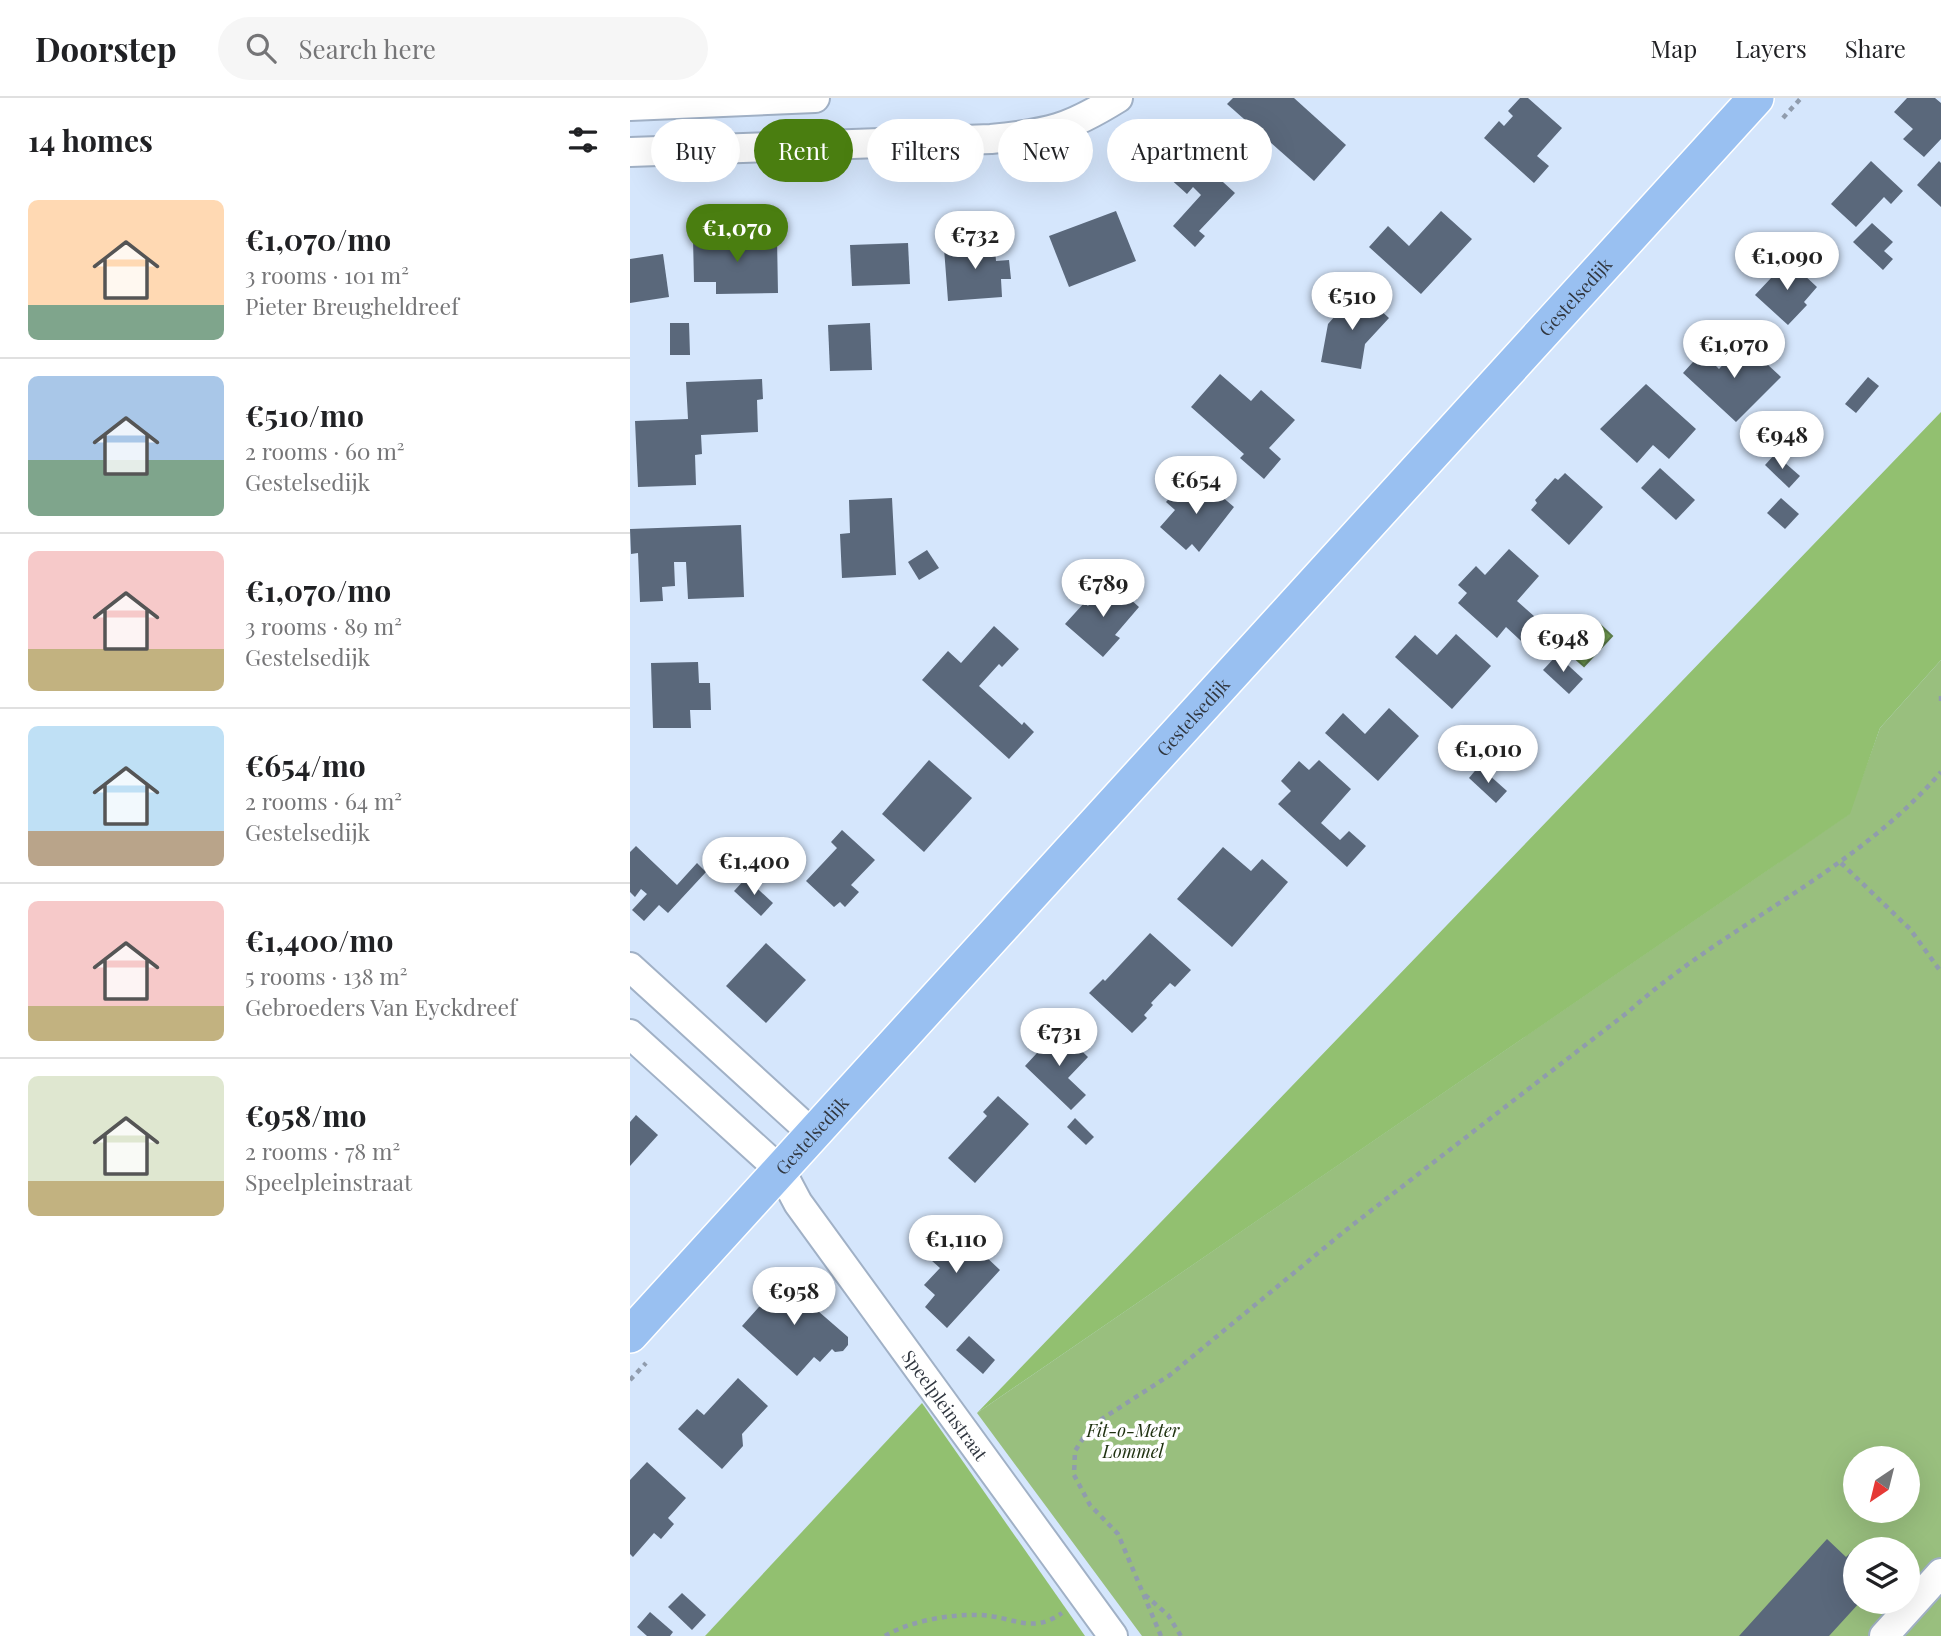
<!DOCTYPE html>
<html lang="en">
<head>
<meta charset="utf-8">
<style>
	:root { --surface:#fff; --page:#f6f6f6; --text:#202124; --muted:#757577; --line:#e0e0e0; --accent:#4a7e10 }
	body { margin:0; font-family:"Playfair Display",serif; background:var(--page); color:var(--text); height:100vh; display:flex; flex-direction:column; font-size:26px; white-space:nowrap }
	* { box-sizing:border-box; margin:0 }
	p { font-size:23px; color:var(--muted) }
	.icon { flex:none; width:38px; height:38px; fill:none; stroke:currentColor; stroke-width:2; stroke-linecap:round; stroke-linejoin:round }
	.map { position:relative; flex:1; overflow:hidden }
	.drawer { display:flex; flex-direction:column; background:var(--surface); width:630px }
	.drawer>* { flex:none }
	.hud { position:absolute; left:21px; top:21px; width:665px; height:63px; display:flex; gap:14px }
	.needle { width:46px; rotate:215deg }
	.fabs { position:absolute; left:1213px; top:1348px; display:grid; gap:14px }
	.fabs a { display:grid; place-items:center; width:77px; height:77px; border-radius:50%; background:var(--surface); box-shadow:0 7px 28px #0002; font-size:35px }
	.price { position:absolute; translate:-50% -60px; padding:0 16px; border-radius:24px; background:#fff; color:#222; font-size:23px; line-height:46px; filter:drop-shadow(0 2px 4px #0008) }
	.price::after { content:''; position:absolute; left:50%; top:42px; width:21px; height:16px; margin-left:-10px; background:inherit; clip-path:polygon(0 0,100% 0,50% 100%) }
	.price.selected { background:var(--accent); color:#fff }
	ul { padding:0; list-style:none }
	li { display:flex; align-items:center; gap:21px; height:175px; padding:0 28px }
	li+li { border-top:2px solid var(--line) }
	li span { display:grid; place-items:center; flex:none; width:196px; height:140px; border-radius:10px; color:#555 }
	li>.icon { margin-inline-start:auto }
	span .icon { width:84px; height:84px; fill:#fffc; stroke-width:1 }
	li b { font-size:30px }
	h2 { display:flex; justify-content:space-between; align-items:center; height:84px; padding:0 28px; font-size:30px }
	.tag { padding:0 24px; border-radius:32px; background:var(--surface); box-shadow:0 7px 28px #0002; font-size:24px; line-height:63px }
	.tag.selected { background:var(--accent); color:#fff }
	header { display:flex; align-items:center; gap:42px; box-sizing:border-box; height:98px; padding:0 35px; background:var(--surface); border-bottom:2px solid var(--line) }
	header strong { font-size:33px }
	nav { display:flex; gap:38px; margin-inline-start:auto; font-size:24px }
	.search { width:490px; height:63px; background:var(--page); display:flex; align-items:center; gap:18px; box-sizing:border-box; padding:0 24px; border-radius:38px; color:var(--muted); font-size:26px }
	main { display:flex; flex:1; min-height:0 }
	.map>svg:first-child { display:block }
	.green { fill:#99bf7e; fill-rule:evenodd }
	.forest { fill:#92c070 }
	.water { fill:#729e50; stroke:#5e7f4b; stroke-width:2 }
	.building { fill:#5a687b }
	.lines { fill:none; stroke-linecap:round; stroke-linejoin:round }
	.minor-casing { stroke:#a1b1c6; stroke-width:32 }
	.major-casing { stroke:#fff; stroke-width:38 }
	.path { stroke:#909cad; stroke-width:4.5; stroke-dasharray:5 5; stroke-linecap:butt }
	.minor { stroke:#fff; stroke-width:28 }
	.major { stroke:#99c0f1; stroke-width:35 }
	.labels { text-anchor:middle; dominant-baseline:central; stroke-width:7; stroke-linejoin:round; paint-order:stroke }
	.street-label { font-size:18px; fill:#313740; stroke:#fff }
	.park-label { font-size:18px; font-style:italic; fill:#1f3110; stroke:#fff }
</style>
</head>
<body>
<header>
<strong>Doorstep</strong>
<div class="search"><svg class="icon" aria-label="search" viewBox="0 0 24 24"><circle cx="10" cy="10" r="6"/><path d="M15 15l6 6"/></svg>Search here</div>
<nav><a>Map</a><a>Layers</a><a>Share</a></nav>
</header>
<main>
<section class="drawer">
<h2>14 homes<svg class="icon" aria-label="filters" viewBox="0 0 24 24"><path d="M4 7h16M4 17h16"/><circle cx="9" cy="7" r="2"/><circle cx="15" cy="17" r="2"/></svg></h2>
<ul>
<li><span style="background:linear-gradient(#ffd9b3 75%,#7fa58c 0)"><svg class="icon" aria-label="home" viewBox="0 0 24 24"><path d="M3 11l9-7 9 7M6 9v11h12V9"/></svg></span><div><b>€1,070/mo</b><p>3 rooms · 101 m²</p><p>Pieter Breugheldreef</p></div></li>
<li><span style="background:linear-gradient(#a9c7e8 60%,#7fa58c 0)"><svg class="icon" aria-label="home" viewBox="0 0 24 24"><path d="M3 11l9-7 9 7M6 9v11h12V9"/></svg></span><div><b>€510/mo</b><p>2 rooms · 60 m²</p><p>Gestelsedijk</p></div></li>
<li><span style="background:linear-gradient(#f6c9c9 70%,#c2b280 0)"><svg class="icon" aria-label="home" viewBox="0 0 24 24"><path d="M3 11l9-7 9 7M6 9v11h12V9"/></svg></span><div><b>€1,070/mo</b><p>3 rooms · 89 m²</p><p>Gestelsedijk</p></div></li>
<li><span style="background:linear-gradient(#bfe0f5 75%,#b9a48a 0)"><svg class="icon" aria-label="home" viewBox="0 0 24 24"><path d="M3 11l9-7 9 7M6 9v11h12V9"/></svg></span><div><b>€654/mo</b><p>2 rooms · 64 m²</p><p>Gestelsedijk</p></div></li>
<li><span style="background:linear-gradient(#f6c9c9 75%,#c2b280 0)"><svg class="icon" aria-label="home" viewBox="0 0 24 24"><path d="M3 11l9-7 9 7M6 9v11h12V9"/></svg></span><div><b>€1,400/mo</b><p>5 rooms · 138 m²</p><p>Gebroeders Van Eyckdreef</p></div></li>
<li><span style="background:linear-gradient(#dfe7d0 75%,#c2b280 0)"><svg class="icon" aria-label="home" viewBox="0 0 24 24"><path d="M3 11l9-7 9 7M6 9v11h12V9"/></svg></span><div><b>€958/mo</b><p>2 rooms · 78 m²</p><p>Speelpleinstraat</p></div></li>
</ul>
</section>
<div class="map">
<svg width="1311" height="1538" viewBox="0 0 1311 1538">
	<rect width="100%" height="100%" fill="#d5e6fc"/>
	<path class="green" d="M 1311,562 L 1311,1538 L 512,1538 L 347,1315 L 1219,716 L 1250,630 ZM 1225,1360 L 1278,1360 L 1278,1412 L 1225,1412 ZM 1225,1451 L 1278,1451 L 1278,1503 L 1225,1503 Z"/>
	<g class="forest">
		<polygon points="1311,314 1311,562 1250,630 1220,716 347,1315"/>
		<polygon points="292,1305 455,1538 75,1538"/>
	</g>
	<polygon class="water" points="967,524 982,538 954,568 939,555"/>
	<g class="building">
		<polygon points="603,0 664,0 716,47 684,83 597,6"/>
		<polygon points="890,0 898,0 932,30 907,58 919,68 904,85 854,40 869,23 874,28 883,18 878,13"/>
		<polygon points="1277,0 1305,0 1311,5 1311,41 1294,59 1273,41 1283,31 1264,14"/>
		<polygon points="572,40 605,71 593,84 605,95 569,133 575,138 565,149 543,128 571,97 563,89 557,96 537,78"/>
		<polygon points="1241,63 1273,93 1261,106 1254,99 1226,129 1201,106"/>
		<polygon points="1309,63 1311,65 1311,109 1287,87"/>
		<polygon points="486,113 506,163 439,189 419,138"/>
		<polygon points="811,113 842,141 791,196 739,149 758,128 779,148"/>
		<polygon points="1242,125 1263,144 1254,153 1263,161 1253,172 1223,144"/>
		<polygon points="63,140 147,140 148,195 86,196 86,184 64,184"/>
		<polygon points="364,140 366,163 379,162 381,181 371,181 372,199 318,203 314,150 332,149 331,143"/>
		<polygon points="278,145 280,186 222,188 220,147"/>
		<polygon points="33,156 39,199 0,205 0,161"/>
		<polygon points="1158,162 1187,189 1174,204 1177,207 1158,227 1125,197"/>
		<polygon points="728,192 759,220 735,246 731,271 691,264 698,226"/>
		<polygon points="40,225 59,225 60,257 40,257"/>
		<polygon points="240,225 242,272 200,273 198,227"/>
		<polygon points="1113,244 1151,279 1106,324 1053,275 1072,254 1089,271"/>
		<polygon points="590,276 621,303 631,292 665,322 639,350 651,361 634,381 610,360 614,356 561,309"/>
		<polygon points="1238,279 1249,288 1226,315 1215,306"/>
		<polygon points="132,281 133,301 127,302 128,334 71,337 72,356 65,357 66,387 8,389 5,323 58,321 56,284"/>
		<polygon points="1016,286 1066,331 1039,361 1023,347 1007,365 970,331"/>
		<polygon points="1145,356 1170,378 1159,390 1135,367"/>
		<polygon points="1030,370 1065,402 1046,422 1011,390"/>
		<polygon points="935,375 973,409 939,447 901,412 907,405 905,402 925,380 928,382"/>
		<polygon points="553,385 566,396 576,385 604,409 569,454 562,446 556,452 530,429 545,412 536,404"/>
		<polygon points="262,400 266,477 212,480 210,436 220,435 219,402"/>
		<polygon points="1151,400 1169,416 1155,431 1137,415"/>
		<polygon points="111,427 114,499 58,501 56,464 44,464 45,488 32,489 33,503 10,504 8,455 1,456 0,431"/>
		<polygon points="879,451 909,478 887,503 921,533 902,553 876,529 867,540 828,505 837,495 828,487 846,468 855,477"/>
		<polygon points="297,452 309,470 289,482 278,464"/>
		<polygon points="480,483 509,509 485,537 490,540 473,559 435,526 454,505 458,508"/>
		<polygon points="364,528 389,551 372,569 369,566 349,588 392,627 394,624 404,634 379,661 292,582 318,553 331,565"/>
		<polygon points="826,536 861,568 822,611 765,559 785,537 807,557"/>
		<polygon points="927,557 953,581 939,596 913,572"/>
		<polygon points="68,564 69,585 80,585 81,612 60,612 61,630 23,630 21,565"/>
		<polygon points="759,610 789,638 748,683 695,635 713,615 735,636"/>
		<polygon points="299,662 342,700 294,754 252,716"/>
		<polygon points="689,662 721,691 691,725 710,742 719,733 736,748 717,769 648,706 661,693 651,683 669,663 679,672"/>
		<polygon points="849,668 877,693 866,705 839,680"/>
		<polygon points="212,732 245,762 221,787 229,794 215,809 210,804 204,809 176,783 207,750 201,744"/>
		<polygon points="6,748 47,787 67,765 76,774 38,815 29,807 14,823 2,812 17,796 11,791 5,799 0,794 0,754"/>
		<polygon points="593,749 621,773 632,761 658,784 602,849 547,801"/>
		<polygon points="116,780 143,805 131,818 104,793"/>
		<polygon points="520,835 561,872 545,889 540,885 521,905 523,907 514,917 517,920 502,935 459,895 473,881 475,883"/>
		<polygon points="136,845 176,882 136,925 96,888"/>
		<polygon points="429,931 458,959 438,980 456,997 441,1012 395,968"/>
		<polygon points="368,998 399,1026 345,1085 318,1060 357,1018 353,1014"/>
		<polygon points="6,1017 28,1037 0,1068 0,1024"/>
		<polygon points="445,1020 464,1039 456,1047 437,1029"/>
		<polygon points="320,1125 370,1172 317,1230 295,1209 305,1197 294,1187 310,1170 293,1155"/>
		<polygon points="160,1174 173,1186 169,1191 191,1210 188,1213 218,1239 218,1247 213,1253 205,1254 202,1251 190,1264 184,1259 167,1278 112,1228"/>
		<polygon points="339,1238 365,1262 353,1276 326,1252"/>
		<polygon points="108,1280 138,1308 112,1336 113,1348 92,1371 48,1331 67,1311 74,1317"/>
		<polygon points="17,1364 56,1400 38,1420 44,1426 31,1441 24,1435 3,1459 0,1456 0,1382"/>
		<polygon points="1197,1441 1216,1459 1222,1453 1225,1456 1225,1503 1231,1503 1199,1538 1109,1538"/>
		<polygon points="52,1495 76,1517 62,1532 38,1509"/>
		<polygon points="20,1514 43,1534 40,1538 17,1538 7,1529"/>
	</g>
	<g class="lines">
		<g class="minor-casing">
			<g id="minor">
				<polyline points="0,8 185,0"/>
				<path d="M 0,54 L 361,41 C 420,35 438,31 488,0"/>
				<polyline points="0,869 183,1036"/>
				<path id="s1" d="M 0,936 L 151,1073 L 168,1105 L 483,1538"/>
				<polyline points="1254,1538 1311,1475"/>
			</g>
		</g>
		<g class="major-casing">
			<g id="major">
				<path id="s2" d="M 0,1237 L 1126,0"/>
			</g>
		</g>
		<g class="path">
			<polyline points="1153,20 1171,0"/>
			<polyline points="1311,598 1311,606"/>
			<polyline points="1211,765 1280,831 1311,874"/>
			<polyline points="0,1282 16,1265"/>
			<polyline points="515,1497 538,1517 551,1538"/>
			<path d="M 255,1538 C 280,1523 320,1516 349,1517 C 383,1518 401,1537 432,1515"/>
			<path d="M 531,1538 L 488,1436 L 460,1407 L 444,1377 L 445,1353 L 461,1328 L 540,1277 L 716,1132 L 998,914 C 1096,826 1224,775 1311,674"/>
		</g>
		<use href="#minor" class="minor"/>
		<use href="#major" class="major"/>
	</g>
	<g class="labels">
		<g class="street-label">
			<text stroke="none"><textPath href="#s2" startOffset="1404">Gestelsedijk</textPath></text>
			<text stroke="none"><textPath href="#s2" startOffset="836">Gestelsedijk</textPath></text>
			<text stroke="none"><textPath href="#s2" startOffset="270">Gestelsedijk</textPath></text>
			<text stroke="none"><textPath href="#s1" startOffset="490">Speelpleinstraat</textPath></text>
		</g>
		<g class="park-label">
			<text x="503" y="1332">Fit-o-Meter<tspan x="503" dy="21">Lommel</tspan></text>
		</g>
	</g>
</svg>
<div class="fabs">
<a><svg class="needle" viewBox="-14 -14 28 28"><path d="M0-13l5 13h-10z" fill="#e53935"/><path d="M0 13l5-13h-10z" fill="#757577"/></svg></a>
<a><svg class="icon" aria-label="layers" viewBox="0 0 24 24"><path d="M12 4l9 5-9 5-9-5zM3 14l9 5 9-5"/></svg></a>
</div>
<b class="price selected" style="left:107px;top:166px">€1,070</b>
<b class="price" style="left:345px;top:173px">€732</b>
<b class="price" style="left:1157px;top:194px">€1,090</b>
<b class="price" style="left:722px;top:234px">€510</b>
<b class="price" style="left:1104px;top:282px">€1,070</b>
<b class="price" style="left:1152px;top:373px">€948</b>
<b class="price" style="left:566px;top:418px">€654</b>
<b class="price" style="left:473px;top:521px">€789</b>
<b class="price" style="left:933px;top:576px">€948</b>
<b class="price" style="left:858px;top:687px">€1,010</b>
<b class="price" style="left:124px;top:799px">€1,400</b>
<b class="price" style="left:429px;top:970px">€731</b>
<b class="price" style="left:326px;top:1177px">€1,110</b>
<b class="price" style="left:164px;top:1229px">€958</b>
<div class="hud">
<a class="tag">Buy</a>
<a class="tag selected">Rent</a>
<a class="tag">Filters</a>
<a class="tag">New</a>
<a class="tag">Apartment</a>
</div>
</div>
</main>
</body>
</html>
